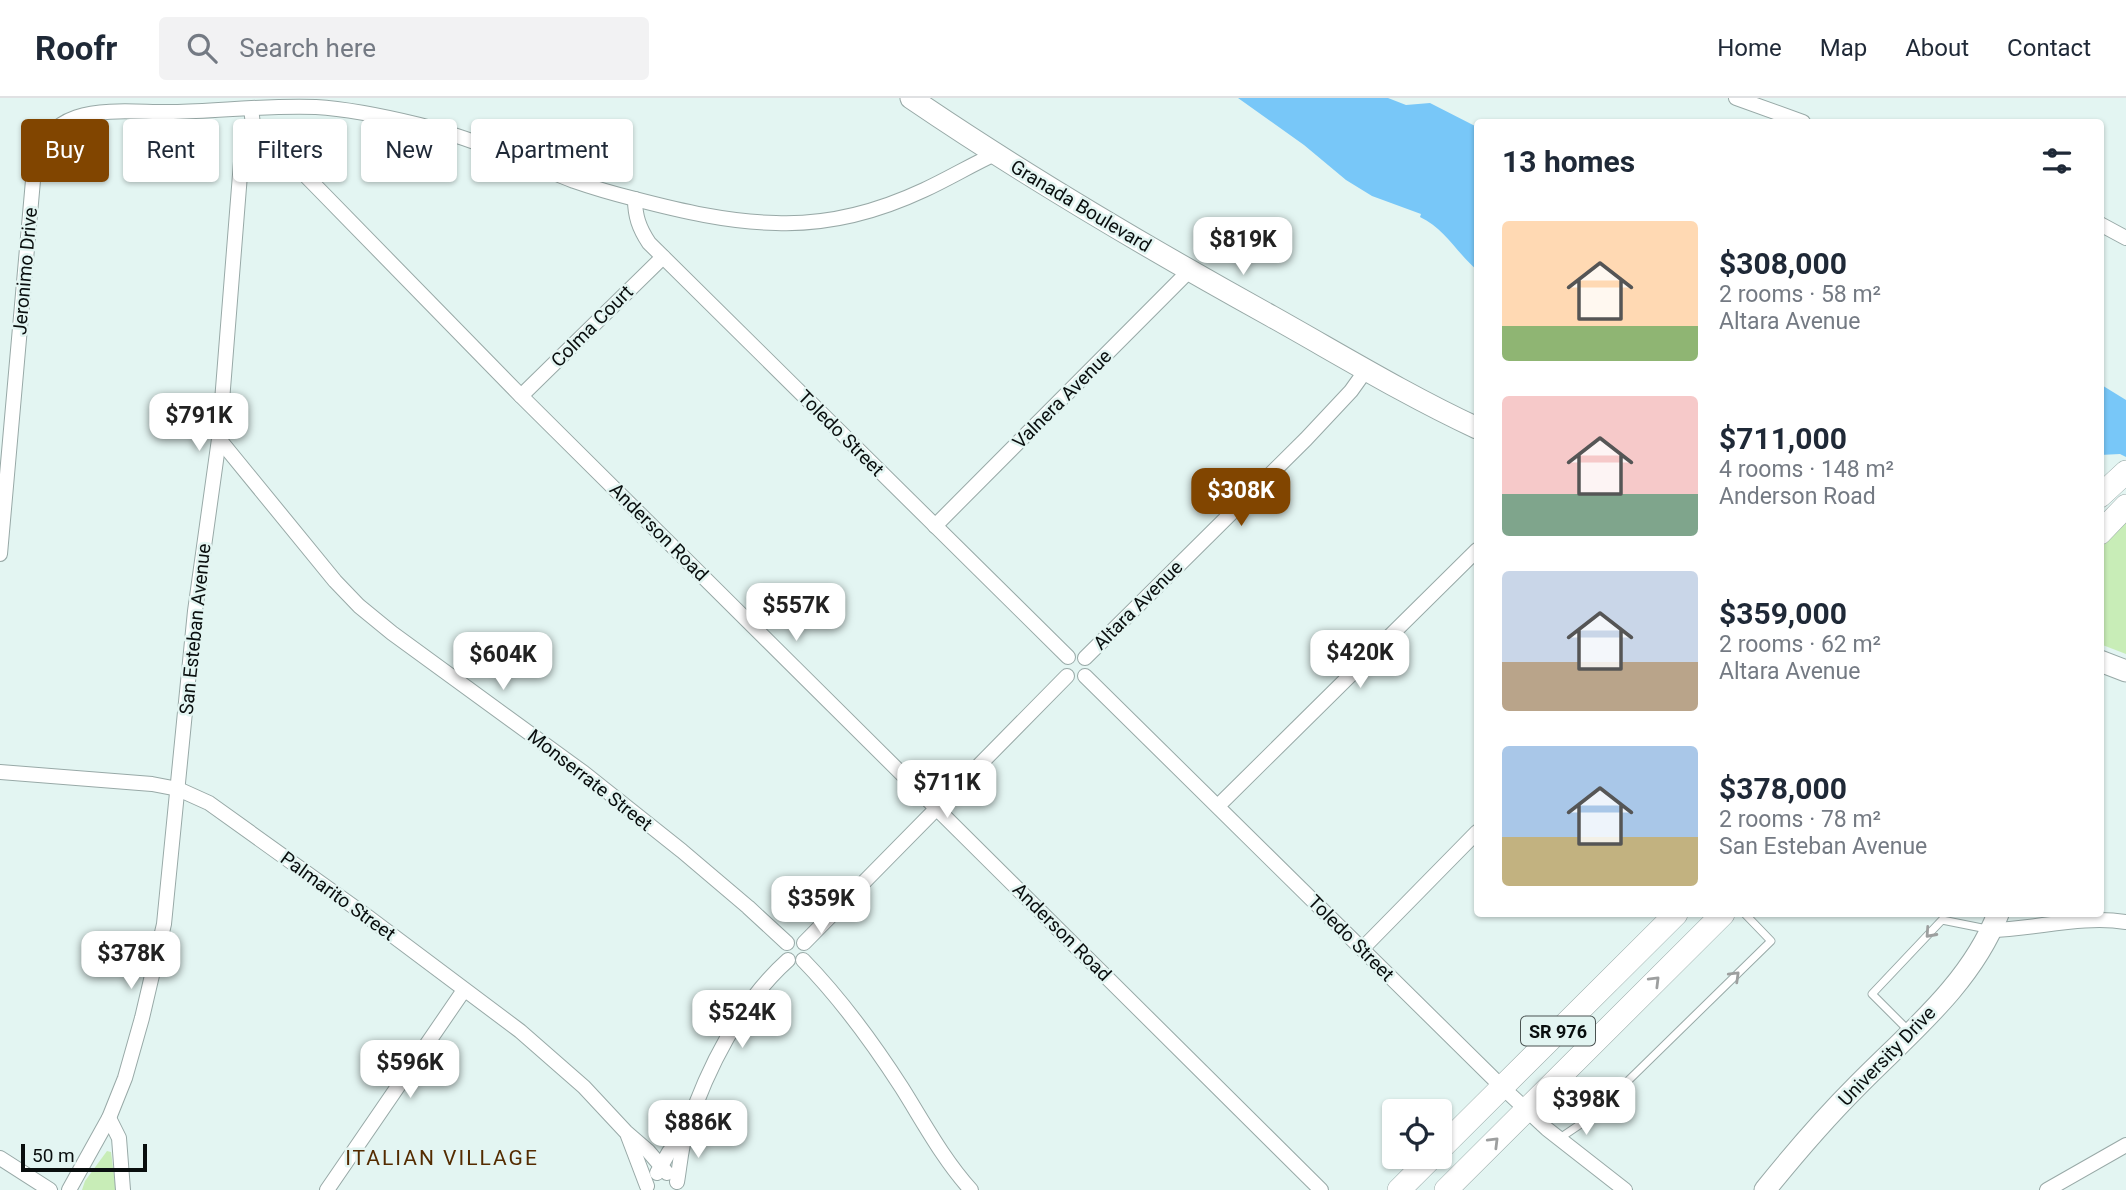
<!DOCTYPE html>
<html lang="en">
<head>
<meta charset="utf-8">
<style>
	:root { --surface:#fff; --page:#f2f2f3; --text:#1f2937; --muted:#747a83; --line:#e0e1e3; --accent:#814500 }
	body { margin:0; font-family:Roboto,sans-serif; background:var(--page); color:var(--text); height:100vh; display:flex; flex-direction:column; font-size:26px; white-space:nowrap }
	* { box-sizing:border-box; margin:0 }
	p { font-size:23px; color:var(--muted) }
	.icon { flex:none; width:38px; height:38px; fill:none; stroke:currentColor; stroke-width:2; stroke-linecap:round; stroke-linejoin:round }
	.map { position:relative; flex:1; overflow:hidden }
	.sheet { position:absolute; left:1474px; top:21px; width:630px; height:798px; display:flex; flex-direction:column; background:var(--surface); border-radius:7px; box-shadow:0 2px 5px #0004 }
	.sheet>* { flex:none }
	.banner { position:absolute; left:21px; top:21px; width:665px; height:63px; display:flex; gap:14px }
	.buttons { position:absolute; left:1382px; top:1001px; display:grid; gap:14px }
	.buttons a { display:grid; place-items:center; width:70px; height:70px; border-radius:7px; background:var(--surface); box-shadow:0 2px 5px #0004; font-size:35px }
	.scale { position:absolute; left:21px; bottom:18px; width:126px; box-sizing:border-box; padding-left:7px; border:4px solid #090e0e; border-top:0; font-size:19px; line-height:24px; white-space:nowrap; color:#090e0e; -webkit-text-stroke:5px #e3f5f2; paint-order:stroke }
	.price { position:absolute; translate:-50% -60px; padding:0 16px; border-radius:14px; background:#fff; color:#222; font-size:23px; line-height:46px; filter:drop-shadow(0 2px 4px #0008) }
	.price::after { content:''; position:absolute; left:50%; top:42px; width:21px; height:16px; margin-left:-10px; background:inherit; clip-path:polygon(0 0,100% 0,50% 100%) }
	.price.current { background:var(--accent); color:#fff }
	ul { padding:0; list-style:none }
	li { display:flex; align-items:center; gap:21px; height:175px; padding:0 28px }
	li span { display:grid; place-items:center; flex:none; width:196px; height:140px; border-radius:7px; color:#555 }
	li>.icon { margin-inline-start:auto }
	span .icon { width:84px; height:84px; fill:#fffc; stroke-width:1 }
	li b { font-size:30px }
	h2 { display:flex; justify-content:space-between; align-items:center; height:84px; padding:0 28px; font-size:30px }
	.pill { padding:0 24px; border-radius:7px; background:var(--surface); box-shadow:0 2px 5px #0004; font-size:24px; line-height:63px }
	.pill.current { background:var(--accent); color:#fff }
	header { display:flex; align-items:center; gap:42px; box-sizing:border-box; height:98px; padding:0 35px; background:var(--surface); border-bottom:2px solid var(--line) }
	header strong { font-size:33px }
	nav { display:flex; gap:38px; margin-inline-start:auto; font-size:24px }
	.search { width:490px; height:63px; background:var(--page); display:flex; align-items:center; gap:18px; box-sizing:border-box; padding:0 24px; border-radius:7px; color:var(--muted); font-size:26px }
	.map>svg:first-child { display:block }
	.green { fill:#c8edb7 }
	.water { fill:#78c7f8 }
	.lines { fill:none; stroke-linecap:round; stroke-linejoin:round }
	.lane-casing { stroke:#98a9a7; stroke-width:9 }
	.street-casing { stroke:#98a9a7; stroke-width:16 }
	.secondary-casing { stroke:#98a9a7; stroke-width:23 }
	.primary-casing { stroke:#98a9a7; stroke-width:24 }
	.lane { stroke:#fff; stroke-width:7 }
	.street { stroke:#fff; stroke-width:14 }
	.secondary { stroke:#fff; stroke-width:21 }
	.primary { stroke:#fff; stroke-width:23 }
	.oneway { stroke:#9d9f9f }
	.labels { text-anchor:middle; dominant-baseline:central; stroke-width:5; stroke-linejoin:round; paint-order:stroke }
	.shield { fill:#e3f5f2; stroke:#4a5352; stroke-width:2 }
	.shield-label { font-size:18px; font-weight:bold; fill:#090e0e }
	.street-label { font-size:19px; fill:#090e0e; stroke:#e3f5f2 }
	.neighbourhood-label { font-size:21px; letter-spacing:2px; fill:#542b00; stroke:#e3f5f2 }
</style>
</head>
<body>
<header>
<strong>Roofr</strong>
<div class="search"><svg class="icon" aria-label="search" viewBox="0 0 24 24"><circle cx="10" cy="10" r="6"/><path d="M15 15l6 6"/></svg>Search here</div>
<nav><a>Home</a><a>Map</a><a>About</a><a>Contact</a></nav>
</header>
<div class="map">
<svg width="2126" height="1092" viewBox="0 0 2126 1092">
	<rect width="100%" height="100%" fill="#e3f5f2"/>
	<g class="green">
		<polygon points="2126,422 2126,556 2100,546 2100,451"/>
		<polygon points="107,1053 111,1054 116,1092 82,1092 85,1083"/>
	</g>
	<g class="water">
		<path d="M 1238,0 L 1388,0 L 1406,7 L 1430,5 L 1477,29 L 1477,172 C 1457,155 1444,130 1420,119 L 1421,116 L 1372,98 L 1346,82 L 1304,47 Z"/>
		<polygon points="2100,286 2126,302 2126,359 2120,356 2100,357"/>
	</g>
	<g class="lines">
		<g class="lane-casing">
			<g id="lane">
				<polyline points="1909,933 1872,896 1942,822 1987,831"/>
				<polyline points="1560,1040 1591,1019 1771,843 1745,816"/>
			</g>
		</g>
		<g class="street-casing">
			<g id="street">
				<polyline points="1736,0 1803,24"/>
				<polyline points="251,11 255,41"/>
				<polyline points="255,41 271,44 304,76 521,298 1321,1092"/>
				<path d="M 635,101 C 635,118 639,130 649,145 L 1068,559"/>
				<polyline points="2100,126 2126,140"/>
				<polyline points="521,298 663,159"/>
				<polyline points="219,341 335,483 359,508 392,535 584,675 682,753 748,809 787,845"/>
				<polyline points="935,428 1189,173"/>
				<path d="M 0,456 L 34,71 C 48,0 118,15 173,14 C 220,13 269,7 316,9 C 351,11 387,19 420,27 C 474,41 523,63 574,83 C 594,90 615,96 635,101 C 681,113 728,124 776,125 C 828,127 877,114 924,92 C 948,81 971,67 995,56"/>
				<polyline points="1085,560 1306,341 1351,293 1366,272"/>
				<polyline points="1085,578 1502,989 1547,1031 1625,1092"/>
				<polyline points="0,674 152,686 178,691 209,705 368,819 520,933 584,989 626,1034 648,1053 667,1075"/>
				<polyline points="1218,708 1477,452"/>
				<path d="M 1991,832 C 2036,831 2082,817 2126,824"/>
				<polyline points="804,845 1067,578"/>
				<polyline points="1362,851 1477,734"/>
				<path d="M 803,862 C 840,900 873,945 902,990 C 924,1025 943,1061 971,1092"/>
				<polyline points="109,1020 119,1040 123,1092"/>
				<polyline points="628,1038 647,1088"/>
				<polyline points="0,1060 50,1092"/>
				<polyline points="657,1075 669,1054 685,1035"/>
				<path d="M 677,1084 C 680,1067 681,1048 687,1031 C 707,971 740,905 788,862"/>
				<polyline points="69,1092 109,1020 125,980 142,920 164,826 195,513 219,341 241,64 245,54 255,41"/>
				<polyline points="327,1092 464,892"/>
				<polyline points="2047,1092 2126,1047"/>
			</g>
		</g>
		<g class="secondary-casing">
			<g id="secondary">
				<path d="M 911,0 C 1027,79 1148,150 1271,218 C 1339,256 1406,297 1477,330"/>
				<polyline points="2100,563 2126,573"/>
				<path d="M 1765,1092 C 1794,1056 1824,1021 1857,988 C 1909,935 1970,887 1998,816"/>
			</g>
		</g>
		<g class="primary-casing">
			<g id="primary">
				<polyline points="2100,398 2126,374"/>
				<polyline points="2100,435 2126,408"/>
				<polyline points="1440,1051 1676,816"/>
				<polyline points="1399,1092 1432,1059"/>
				<polyline points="1446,1092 1723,816"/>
			</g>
		</g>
		<use href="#lane" class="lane"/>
		<use href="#street" class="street"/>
		<use href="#secondary" class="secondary"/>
		<use href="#primary" class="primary"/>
	</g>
	<defs><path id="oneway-chevron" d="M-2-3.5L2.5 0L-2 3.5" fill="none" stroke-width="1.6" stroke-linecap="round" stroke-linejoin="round" transform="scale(1.75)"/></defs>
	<g class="oneway">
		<use href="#oneway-chevron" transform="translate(1930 835) rotate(132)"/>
		<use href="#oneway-chevron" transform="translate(1735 878) rotate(-44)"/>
		<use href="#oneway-chevron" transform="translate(1655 883) rotate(-45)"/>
		<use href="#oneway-chevron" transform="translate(1494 1044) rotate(-45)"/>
	</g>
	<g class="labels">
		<rect class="shield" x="1521" y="918.5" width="74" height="29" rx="5"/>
		<g class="shield-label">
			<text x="1558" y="933">SR 976</text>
		</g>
		<g class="street-label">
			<text transform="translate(1081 108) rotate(31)">Granada Boulevard</text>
			<text transform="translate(25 173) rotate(-85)">Jeronimo Drive</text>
			<text transform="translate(592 228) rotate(-45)">Colma Court</text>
			<text transform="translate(1062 301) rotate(-45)">Valnera Avenue</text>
			<text transform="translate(841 335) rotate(45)">Toledo Street</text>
			<text transform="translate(659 434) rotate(45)">Anderson Road</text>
			<text transform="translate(1138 507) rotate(-45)">Altara Avenue</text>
			<text transform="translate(195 531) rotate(-84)">San Esteban Avenue</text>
			<text transform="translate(590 682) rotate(38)">Monserrate Street</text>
			<text transform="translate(338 798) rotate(36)">Palmarito Street</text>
			<text transform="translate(1062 834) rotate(45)">Anderson Road</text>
			<text transform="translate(1351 840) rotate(45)">Toledo Street</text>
			<text transform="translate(1887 958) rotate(-46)">University Drive</text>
		</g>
		<g class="neighbourhood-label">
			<text x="442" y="1060">ITALIAN VILLAGE</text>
		</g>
	</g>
</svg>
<div class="buttons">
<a><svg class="icon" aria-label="locate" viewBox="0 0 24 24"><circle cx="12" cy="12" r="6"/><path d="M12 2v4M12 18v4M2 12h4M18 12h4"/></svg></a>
</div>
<div class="scale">50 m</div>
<b class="price" style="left:1243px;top:179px">$819K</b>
<b class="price" style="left:199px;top:355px">$791K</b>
<b class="price current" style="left:1241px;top:430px">$308K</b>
<b class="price" style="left:796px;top:545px">$557K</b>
<b class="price" style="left:1360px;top:592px">$420K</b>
<b class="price" style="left:503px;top:594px">$604K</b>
<b class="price" style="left:947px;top:722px">$711K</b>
<b class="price" style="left:821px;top:838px">$359K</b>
<b class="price" style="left:131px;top:893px">$378K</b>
<b class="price" style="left:742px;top:952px">$524K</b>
<b class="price" style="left:410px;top:1002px">$596K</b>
<b class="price" style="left:1586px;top:1039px">$398K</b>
<b class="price" style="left:698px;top:1062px">$886K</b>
<div class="banner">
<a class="pill current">Buy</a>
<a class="pill">Rent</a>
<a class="pill">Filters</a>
<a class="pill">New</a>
<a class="pill">Apartment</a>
</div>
<section class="sheet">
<h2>13 homes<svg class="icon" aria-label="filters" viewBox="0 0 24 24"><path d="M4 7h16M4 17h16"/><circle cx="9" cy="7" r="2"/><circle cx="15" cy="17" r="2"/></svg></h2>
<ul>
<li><span style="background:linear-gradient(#ffd9b3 75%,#8fb573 0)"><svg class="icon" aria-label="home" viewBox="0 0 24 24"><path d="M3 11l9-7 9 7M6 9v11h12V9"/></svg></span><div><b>$308,000</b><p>2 rooms · 58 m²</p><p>Altara Avenue</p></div></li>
<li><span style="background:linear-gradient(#f6c9c9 70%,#7fa58c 0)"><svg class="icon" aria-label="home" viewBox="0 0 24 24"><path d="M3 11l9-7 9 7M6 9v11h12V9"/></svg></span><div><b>$711,000</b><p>4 rooms · 148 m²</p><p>Anderson Road</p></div></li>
<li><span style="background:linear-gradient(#c9d6e8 65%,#b9a48a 0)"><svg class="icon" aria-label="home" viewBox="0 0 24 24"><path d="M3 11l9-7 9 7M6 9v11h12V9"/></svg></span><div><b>$359,000</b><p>2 rooms · 62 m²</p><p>Altara Avenue</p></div></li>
<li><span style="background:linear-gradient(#a9c7e8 65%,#c2b280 0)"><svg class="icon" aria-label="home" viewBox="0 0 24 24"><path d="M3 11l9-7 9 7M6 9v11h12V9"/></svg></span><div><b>$378,000</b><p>2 rooms · 78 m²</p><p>San Esteban Avenue</p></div></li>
</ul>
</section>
</div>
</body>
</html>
